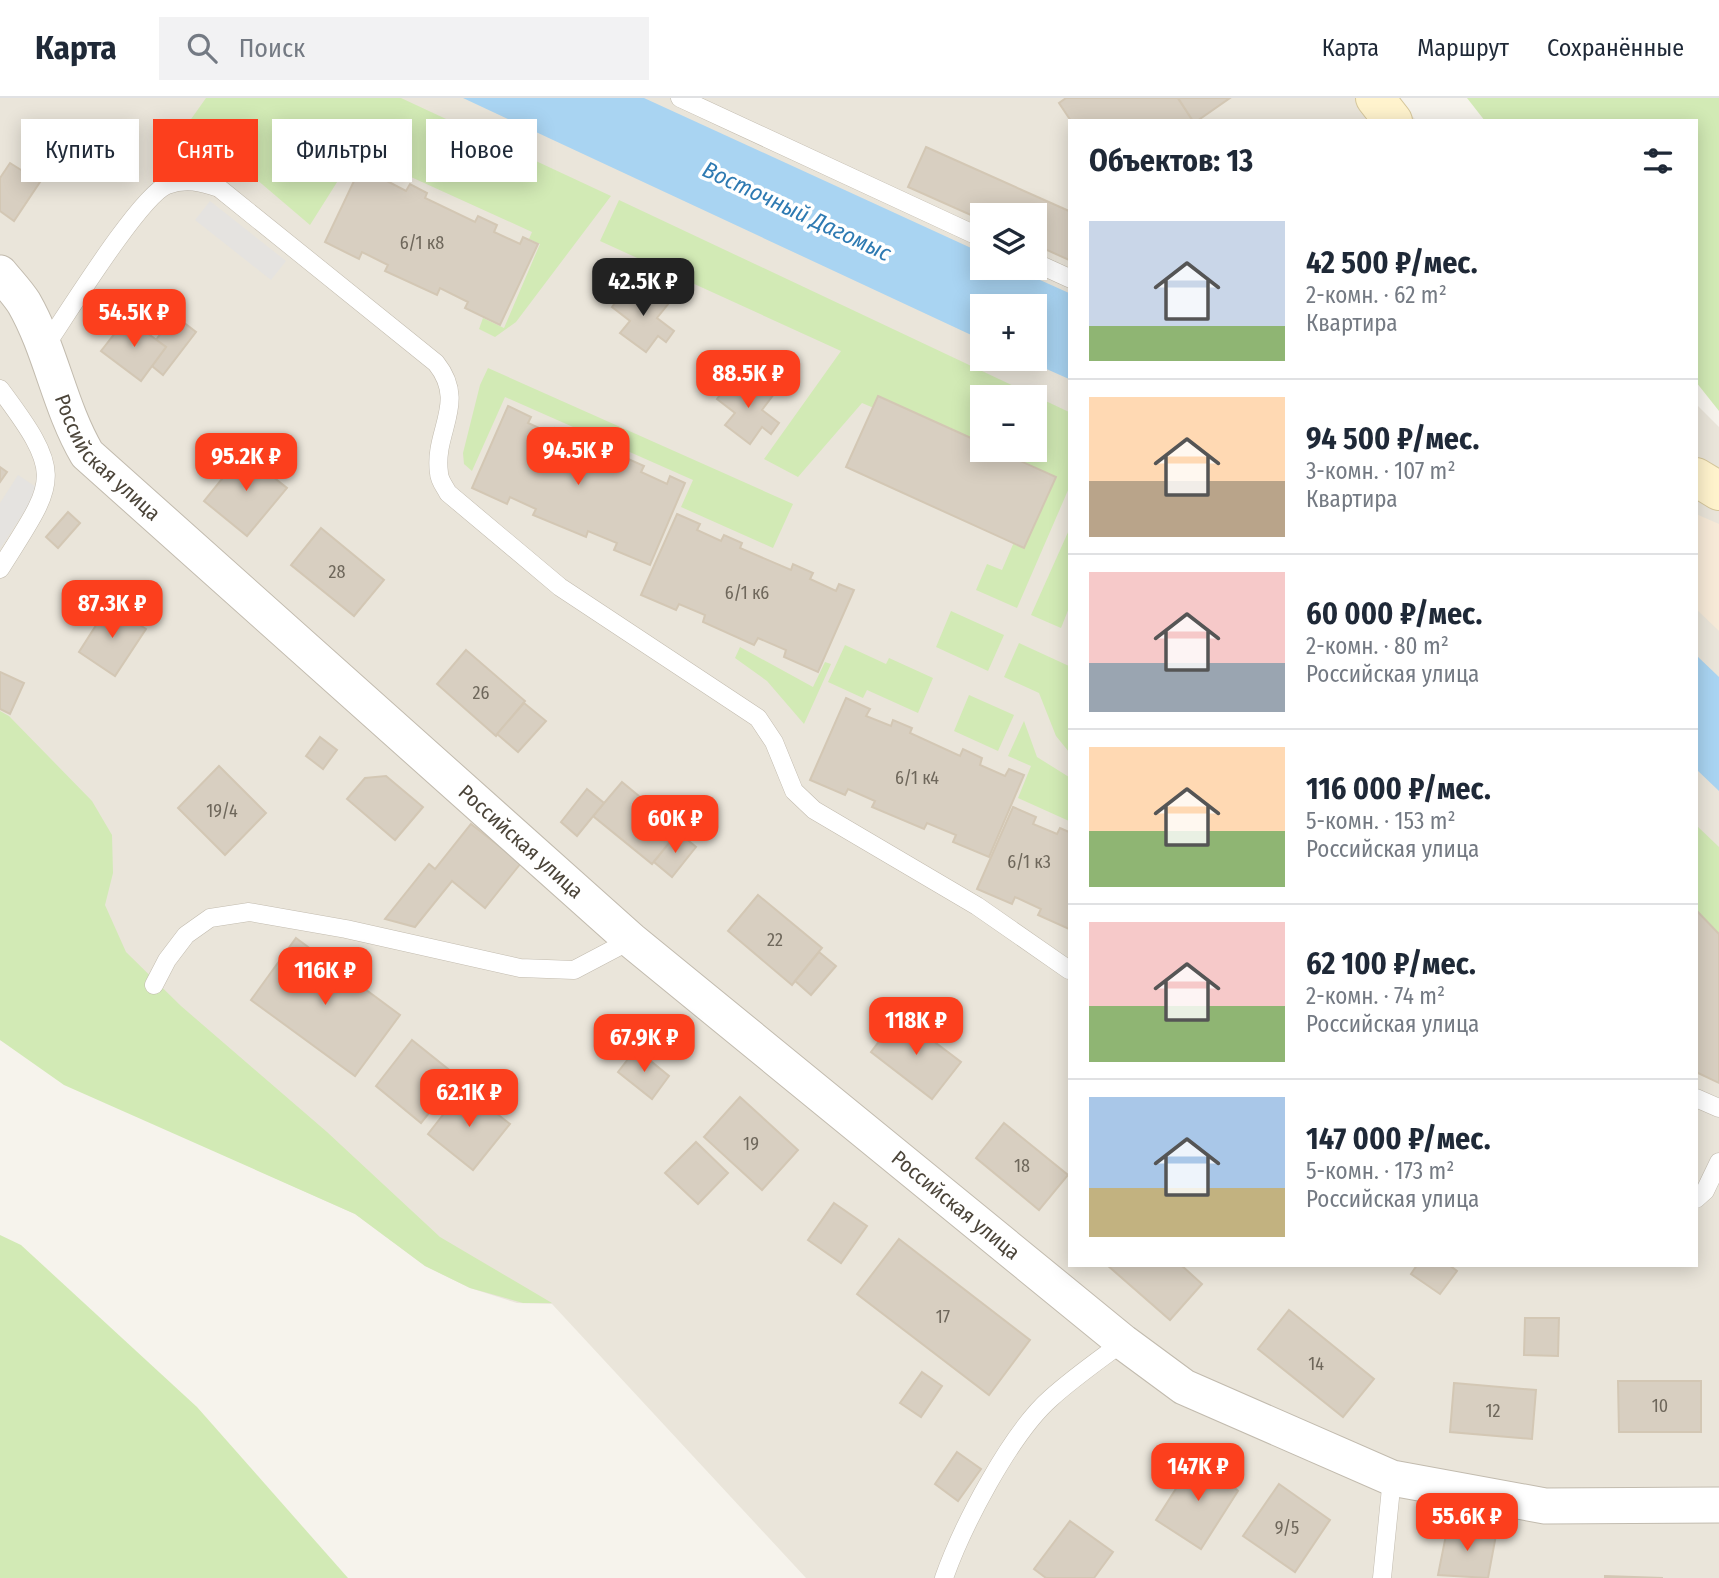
<!DOCTYPE html>
<html lang="ru">
<head>
<meta charset="utf-8">
<style>
	:root { --surface:#fff; --page:#f2f2f3; --text:#1f2937; --muted:#747a83; --line:#e0e1e3; --accent:#fc3f1d }
	body { margin:0; font-family:"Fira Sans Condensed",sans-serif; background:var(--page); color:var(--text); height:100vh; display:flex; flex-direction:column; font-size:26px; white-space:nowrap }
	* { box-sizing:border-box; margin:0 }
	p { font-size:23px; color:var(--muted) }
	.icon { flex:none; width:38px; height:38px; fill:none; stroke:currentColor; stroke-width:2; stroke-linecap:round; stroke-linejoin:round }
	.map { position:relative; flex:1; overflow:hidden }
	.drawer { position:absolute; left:1068px; top:21px; width:630px; height:1148px; display:flex; flex-direction:column; background:var(--surface); border-radius:0px; box-shadow:0 4px 18px #0003 }
	.drawer>* { flex:none }
	.banner { position:absolute; left:21px; top:21px; width:665px; height:63px; display:flex; gap:14px }
	.controls { position:absolute; left:970px; top:105px; display:grid; gap:14px }
	.controls a { display:grid; place-items:center; width:77px; height:77px; border-radius:0px; background:var(--surface); box-shadow:0 4px 18px #0003; font-size:35px }
	.price { position:absolute; translate:-50% -60px; padding:0 16px; border-radius:14px; background:var(--accent); color:#fff; font-size:23px; line-height:46px; filter:drop-shadow(0 2px 4px #0008) }
	.price::after { content:''; position:absolute; left:50%; top:42px; width:21px; height:16px; margin-left:-10px; background:inherit; clip-path:polygon(0 0,100% 0,50% 100%) }
	.price.current { background:#222; color:#fff }
	ul { padding:0; list-style:none }
	li { display:flex; align-items:center; gap:21px; height:175px; padding:0 21px }
	li+li { border-top:2px solid var(--line) }
	li span { display:grid; place-items:center; flex:none; width:196px; height:140px; border-radius:0px; color:#555 }
	li>.icon { margin-inline-start:auto }
	span .icon { width:84px; height:84px; fill:#fffc; stroke-width:1 }
	li b { font-size:30px }
	h2 { display:flex; justify-content:space-between; align-items:center; height:84px; padding:0 21px; font-size:30px }
	.pill { padding:0 24px; border-radius:0px; background:var(--surface); box-shadow:0 4px 18px #0003; font-size:24px; line-height:63px }
	.pill.current { background:var(--accent); color:#fff }
	header { display:flex; align-items:center; gap:42px; box-sizing:border-box; height:98px; padding:0 35px; background:var(--surface); border-bottom:2px solid var(--line) }
	header strong { font-size:33px }
	nav { display:flex; gap:38px; margin-inline-start:auto; font-size:24px }
	.search { width:490px; height:63px; background:var(--page); display:flex; align-items:center; gap:18px; box-sizing:border-box; padding:0 24px; border-radius:0px; color:var(--muted); font-size:26px }
	.map>svg:first-child { display:block }
	.residential { fill:#eae5da; fill-rule:evenodd }
	.commercial { fill:#f7ead8 }
	.green { fill:#d2eab5; fill-rule:evenodd }
	.parking { fill:#e5e3e0 }
	.water { fill:#a9d4f2 }
	.building { fill:#d8cfc1; stroke:#d3c7b4; stroke-width:2 }
	.lines { fill:none; stroke-linecap:round; stroke-linejoin:round }
	.lane-casing { stroke:#c2bbae; stroke-width:19 }
	.street-casing { stroke:#c2bbae; stroke-width:37 }
	.secondary-casing { stroke:#d6c79b; stroke-width:40 }
	.lane { stroke:#fff; stroke-width:18 }
	.street { stroke:#fff; stroke-width:35 }
	.secondary { stroke:#fff3cd; stroke-width:38 }
	.labels { text-anchor:middle; dominant-baseline:central; stroke-width:7; stroke-linejoin:round; paint-order:stroke }
	.number-label { font-size:18px; fill:#6e675b }
	.street-label { font-size:21px; fill:#4b4439; stroke:#fff }
	.water-label { font-size:23px; font-style:italic; fill:#2e7ab2; stroke:#fff }
</style>
</head>
<body>
<header>
<strong>Карта</strong>
<div class="search"><svg class="icon" aria-label="search" viewBox="0 0 24 24"><circle cx="10" cy="10" r="6"/><path d="M15 15l6 6"/></svg>Поиск</div>
<nav><a>Карта</a><a>Маршрут</a><a>Сохранённые</a></nav>
</header>
<div class="map">
<svg width="1719" height="1480" viewBox="0 0 1719 1480">
	<rect width="100%" height="100%" fill="#f6f3ec"/>
	<path class="residential" d="M 0,0 L 1394,0 L 1417,23 L 1069,23 L 1069,1167 L 1696,1167 L 1696,306 L 1719,329 L 1719,1480 L 806,1480 L 552,1206 L 517,1205 L 470,1190 L 425,1168 L 355,1116 L 150,1024 L 0,942 ZM 982,117 L 1034,117 L 1034,170 L 982,170 ZM 982,208 L 1034,208 L 1034,261 L 982,261 ZM 982,299 L 1034,299 L 1034,352 L 982,352 Z"/>
	<polygon class="commercial" points="1696,416 1719,426 1719,533 1696,511"/>
	<g class="green">
		<polygon points="206,0 401,0 611,98 516,224 495,239 479,231 483,220 504,230 540,146 529,141 532,134 356,54 310,127 189,24"/>
		<polygon points="1467,0 1719,0 1719,313 1696,284 1696,23 1485,23"/>
		<path d="M 619,102 L 1069,314 L 1069,390 L 1017,510 L 976,492 L 987,466 L 1002,472 L 1041,381 L 862,305 L 798,379 L 764,361 L 841,253 L 600,143 ZM 982,299 L 1034,299 L 1034,352 L 982,352 Z"/>
		<polygon points="488,270 793,406 773,450 681,409 693,382 505,299 472,373 464,366 463,355 480,287"/>
		<polygon points="1069,432 1069,510 1061,530 1031,517"/>
		<polygon points="951,513 1004,537 988,573 936,549"/>
		<polygon points="1019,545 1069,568 1069,654 1056,638 1039,595 1004,579"/>
		<polygon points="845,547 886,566 889,560 933,580 918,615 867,592 863,600 828,584"/>
		<polygon points="740,549 813,589 825,564 831,566 804,626 767,583 735,560"/>
		<polygon points="969,597 1014,617 998,653 954,633"/>
		<polygon points="0,613 9,618 92,703 112,737 113,775 105,807 126,854 181,908 327,1034 440,1139 552,1205 523,1205 470,1190 425,1168 355,1116 64,987 0,942"/>
		<polygon points="1024,623 1037,659 1069,679 1069,723 1018,700 1031,668 1008,658"/>
		<polygon points="1696,727 1719,749 1719,844 1696,821"/>
		<polygon points="0,1137 21,1147 197,1309 348,1480 0,1480"/>
	</g>
	<g class="parking">
		<polygon points="210,103 286,163 271,182 195,122"/>
		<polygon points="18,377 39,391 0,451 0,405"/>
	</g>
	<g class="water">
		<polygon points="463,0 644,0 982,155 982,170 1013,170 1069,195 1069,281 1024,261 1034,261 1034,208 982,208 982,242"/>
		<polygon points="1696,557 1719,579 1719,693 1696,671"/>
	</g>
	<g class="building">
		<polygon points="1066,0 1178,0 1193,23 1071,23 1059,5"/>
		<polygon points="1178,0 1230,0 1197,23 1193,23"/>
		<polygon points="926,49 1069,113 1069,162 1034,146 1034,117 982,117 982,122 908,89"/>
		<polygon points="363,64 386,75 383,81 406,93 410,86 427,95 425,100 475,124 478,118 497,127 494,134 520,146 523,139 538,146 500,227 465,210 468,204 440,190 437,197 385,173 388,167 362,154 359,161 325,144"/>
		<polygon points="10,65 40,84 14,123 0,113 0,80"/>
		<polygon points="628,187 647,201 653,193 669,205 657,220 674,233 666,244 658,238 646,254 620,235 630,223 612,209"/>
		<polygon points="174,217 196,234 163,277 152,268 166,249 156,242"/>
		<polygon points="127,220 166,249 141,283 101,253"/>
		<polygon points="733,279 752,293 758,285 774,296 762,312 779,325 771,336 762,329 750,346 725,327 735,315 717,301"/>
		<polygon points="878,298 982,345 982,352 996,352 1056,379 1024,450 846,369"/>
		<polygon points="508,308 531,319 528,325 552,336 555,330 573,338 571,343 622,365 624,359 644,368 641,374 667,386 670,378 685,385 650,467 614,452 617,445 588,433 586,439 533,417 536,411 510,399 507,406 472,390"/>
		<polygon points="243,355 260,368 265,362 277,371 272,378 287,390 247,438 204,403"/>
		<polygon points="0,369 7,374 0,384"/>
		<polygon points="68,414 80,425 58,450 46,439"/>
		<polygon points="677,416 700,426 697,432 721,443 724,437 742,445 740,450 791,472 793,466 813,475 810,481 836,493 839,486 854,492 818,574 784,559 786,552 758,540 754,547 703,524 705,517 679,506 676,512 641,497"/>
		<polygon points="321,430 384,482 354,518 291,467"/>
		<polygon points="109,507 146,531 115,578 79,554"/>
		<polygon points="466,552 525,603 496,638 437,586"/>
		<polygon points="0,574 24,585 10,616 0,611"/>
		<polygon points="846,600 870,611 866,618 891,628 893,622 912,630 910,635 960,658 963,651 982,660 980,667 1005,678 1009,671 1024,677 989,759 953,744 956,737 927,725 924,731 872,709 875,703 848,691 845,697 810,682"/>
		<polygon points="524,605 546,623 518,654 497,636"/>
		<polygon points="320,639 337,652 323,671 306,658"/>
		<polygon points="219,668 266,715 225,757 178,710"/>
		<polygon points="386,678 423,709 395,742 347,701 365,680"/>
		<polygon points="622,684 680,732 652,766 593,718"/>
		<polygon points="587,691 604,705 577,738 561,724"/>
		<polygon points="1013,709 1036,719 1033,726 1057,736 1060,730 1069,734 1069,831 1038,817 1041,811 1015,799 1012,806 977,791"/>
		<polygon points="471,726 521,765 485,810 452,783 415,829 385,821 429,766 435,771"/>
		<polygon points="678,734 696,749 672,779 654,764"/>
		<polygon points="758,797 822,850 792,887 728,833"/>
		<polygon points="1696,812 1719,836 1719,985 1696,974"/>
		<polygon points="296,840 400,917 355,978 251,902"/>
		<polygon points="819,854 836,868 811,897 795,883"/>
		<polygon points="899,917 961,964 932,1001 871,954"/>
		<polygon points="412,942 458,979 421,1025 376,988"/>
		<polygon points="636,951 669,978 652,1001 618,974"/>
		<polygon points="464,990 510,1026 473,1072 428,1036"/>
		<polygon points="740,999 798,1052 762,1092 704,1039"/>
		<polygon points="1004,1025 1068,1077 1039,1112 976,1060"/>
		<polygon points="696,1044 728,1075 698,1106 665,1075"/>
		<polygon points="834,1105 867,1128 841,1165 808,1142"/>
		<polygon points="899,1141 1030,1242 989,1297 857,1196"/>
		<polygon points="1107,1167 1181,1167 1202,1186 1170,1222"/>
		<polygon points="1417,1167 1449,1167 1457,1173 1440,1196 1411,1176"/>
		<polygon points="1289,1212 1374,1281 1343,1319 1258,1251"/>
		<polygon points="1525,1220 1559,1220 1558,1258 1524,1257"/>
		<polygon points="922,1274 942,1288 921,1319 900,1305"/>
		<polygon points="1618,1283 1701,1283 1701,1334 1619,1334"/>
		<polygon points="1454,1285 1536,1292 1532,1341 1450,1334"/>
		<polygon points="957,1354 981,1371 958,1403 935,1386"/>
		<polygon points="1193,1364 1210,1371 1214,1367 1224,1368 1227,1374 1226,1381 1238,1393 1201,1451 1156,1422"/>
		<polygon points="1279,1386 1330,1422 1295,1474 1243,1438"/>
		<polygon points="1070,1423 1113,1454 1094,1480 1046,1480 1034,1471"/>
		<polygon points="1448,1427 1496,1437 1488,1480 1438,1477"/>
		<polygon points="1605,1478 1663,1480 1605,1480"/>
	</g>
	<g class="lines">
		<g class="lane-casing">
			<g id="lane">
				<polyline points="680,0 982,140"/>
				<polyline points="1034,164 1069,180"/>
				<path d="M 44,250 C 66,218 139,99 167,87 C 186,80 201,84 219,90 L 436,265 C 468,305 433,333 439,375 C 439,382 445,389 448,395 L 560,489 L 758,620 L 774,644 L 794,693 L 814,712 L 977,808 L 1069,872"/>
				<path d="M 0,291 C 66,379 56,382 0,471"/>
				<polyline points="154,887 167,862 186,837 210,820 249,814 346,831 520,870 574,872 631,842"/>
				<polyline points="1696,1000 1719,1010"/>
				<polyline points="1696,1101 1705,1093 1719,1064"/>
				<path d="M 944,1480 C 962,1429 1010,1336 1051,1300 C 1073,1280 1099,1262 1123,1244"/>
				<polyline points="1382,1480 1392,1380"/>
			</g>
		</g>
		<g class="street-casing">
			<g id="street">
				<path id="s1" d="M 0,175 C 8,185 17,194 24,205 C 51,252 59,308 87,356 L 631,842 L 1123,1244 L 1184,1289 L 1392,1380 L 1545,1408 L 1719,1407"/>
			</g>
		</g>
		<g class="secondary-casing">
			<g id="secondary">
				<polyline points="1375,0 1393,23"/>
				<polyline points="1696,379 1719,393"/>
			</g>
		</g>
		<use href="#lane" class="lane"/>
		<use href="#street" class="street"/>
		<use href="#secondary" class="secondary"/>
	</g>
	<g class="labels">
		<g class="number-label">
			<text x="422" y="145">6/1 к8</text>
			<text x="337" y="474">28</text>
			<text x="747" y="495">6/1 к6</text>
			<text x="481" y="595">26</text>
			<text x="917" y="680">6/1 к4</text>
			<text x="222" y="713">19/4</text>
			<text x="1029" y="764">6/1 к3</text>
			<text x="775" y="842">22</text>
			<text x="751" y="1046">19</text>
			<text x="1022" y="1068">18</text>
			<text x="943" y="1219">17</text>
			<text x="1316" y="1266">14</text>
			<text x="1660" y="1308">10</text>
			<text x="1493" y="1313">12</text>
			<text x="1287" y="1430">9/5</text>
		</g>
		<g class="street-label">
			<text stroke="none"><textPath href="#s1" startOffset="217">Российская улица</textPath></text>
			<text stroke="none"><textPath href="#s1" startOffset="784">Российская улица</textPath></text>
			<text stroke="none"><textPath href="#s1" startOffset="1351">Российская улица</textPath></text>
		</g>
		<g class="water-label">
			<text transform="translate(797 113) rotate(25)">Восточный Дагомыс</text>
		</g>
	</g>
</svg>
<div class="controls">
<a><svg class="icon" aria-label="layers" viewBox="0 0 24 24"><path d="M12 4l9 5-9 5-9-5zM3 14l9 5 9-5"/></svg></a>
<a>+</a>
<a>−</a>
</div>
<b class="price current" style="left:643px;top:220px">42.5K ₽</b>
<b class="price" style="left:134px;top:251px">54.5K ₽</b>
<b class="price" style="left:748px;top:312px">88.5K ₽</b>
<b class="price" style="left:578px;top:389px">94.5K ₽</b>
<b class="price" style="left:246px;top:395px">95.2K ₽</b>
<b class="price" style="left:112px;top:542px">87.3K ₽</b>
<b class="price" style="left:675px;top:757px">60K ₽</b>
<b class="price" style="left:325px;top:909px">116K ₽</b>
<b class="price" style="left:916px;top:959px">118K ₽</b>
<b class="price" style="left:644px;top:976px">67.9K ₽</b>
<b class="price" style="left:469px;top:1031px">62.1K ₽</b>
<b class="price" style="left:1198px;top:1405px">147K ₽</b>
<b class="price" style="left:1467px;top:1455px">55.6K ₽</b>
<div class="banner">
<a class="pill">Купить</a>
<a class="pill current">Снять</a>
<a class="pill">Фильтры</a>
<a class="pill">Новое</a>
</div>
<section class="drawer">
<h2>Объектов: 13<svg class="icon" aria-label="filters" viewBox="0 0 24 24"><path d="M4 7h16M4 17h16"/><circle cx="9" cy="7" r="2"/><circle cx="15" cy="17" r="2"/></svg></h2>
<ul>
<li><span style="background:linear-gradient(#c9d6e8 75%,#8fb573 0)"><svg class="icon" aria-label="home" viewBox="0 0 24 24"><path d="M3 11l9-7 9 7M6 9v11h12V9"/></svg></span><div><b>42 500 ₽/мес.</b><p>2-комн. · 62 m²</p><p>Квартира</p></div></li>
<li><span style="background:linear-gradient(#ffd9b3 60%,#b9a48a 0)"><svg class="icon" aria-label="home" viewBox="0 0 24 24"><path d="M3 11l9-7 9 7M6 9v11h12V9"/></svg></span><div><b>94 500 ₽/мес.</b><p>3-комн. · 107 m²</p><p>Квартира</p></div></li>
<li><span style="background:linear-gradient(#f6c9c9 65%,#9aa5b1 0)"><svg class="icon" aria-label="home" viewBox="0 0 24 24"><path d="M3 11l9-7 9 7M6 9v11h12V9"/></svg></span><div><b>60 000 ₽/мес.</b><p>2-комн. · 80 m²</p><p>Российская улица</p></div></li>
<li><span style="background:linear-gradient(#ffd9b3 60%,#8fb573 0)"><svg class="icon" aria-label="home" viewBox="0 0 24 24"><path d="M3 11l9-7 9 7M6 9v11h12V9"/></svg></span><div><b>116 000 ₽/мес.</b><p>5-комн. · 153 m²</p><p>Российская улица</p></div></li>
<li><span style="background:linear-gradient(#f6c9c9 60%,#8fb573 0)"><svg class="icon" aria-label="home" viewBox="0 0 24 24"><path d="M3 11l9-7 9 7M6 9v11h12V9"/></svg></span><div><b>62 100 ₽/мес.</b><p>2-комн. · 74 m²</p><p>Российская улица</p></div></li>
<li><span style="background:linear-gradient(#a9c7e8 65%,#c2b280 0)"><svg class="icon" aria-label="home" viewBox="0 0 24 24"><path d="M3 11l9-7 9 7M6 9v11h12V9"/></svg></span><div><b>147 000 ₽/мес.</b><p>5-комн. · 173 m²</p><p>Российская улица</p></div></li>
</ul>
</section>
</div>
</body>
</html>
